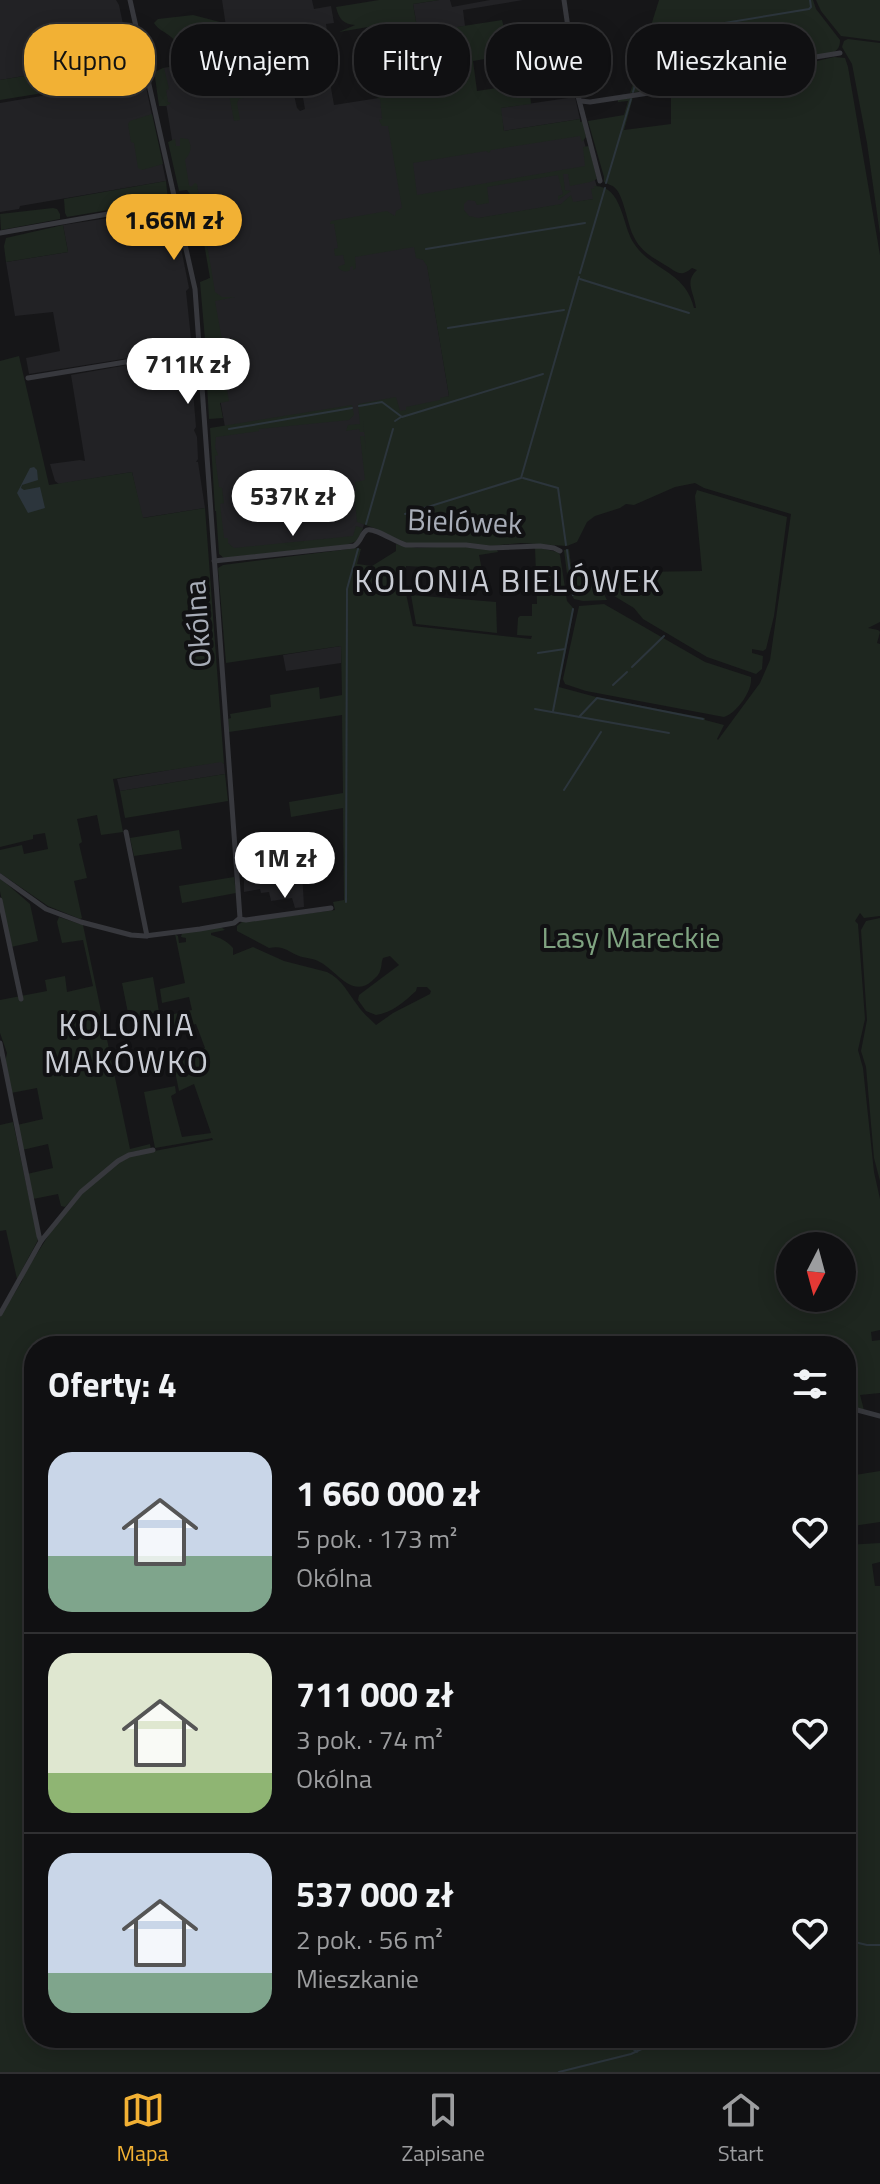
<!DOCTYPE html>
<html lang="pl">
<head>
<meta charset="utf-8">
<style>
	:root { --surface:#101012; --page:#1e1e20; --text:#f1f3f6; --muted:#9c9d9f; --line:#303032; --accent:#f2b134 }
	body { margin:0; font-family:"Titillium Web",sans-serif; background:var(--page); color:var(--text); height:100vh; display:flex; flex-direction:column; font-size:30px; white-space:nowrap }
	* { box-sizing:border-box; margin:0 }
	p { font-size:26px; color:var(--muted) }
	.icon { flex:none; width:44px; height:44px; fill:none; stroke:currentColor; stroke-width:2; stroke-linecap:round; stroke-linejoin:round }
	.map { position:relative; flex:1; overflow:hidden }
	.drawer { position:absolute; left:24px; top:1336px; width:832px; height:712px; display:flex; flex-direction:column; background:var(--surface); border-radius:32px; box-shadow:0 4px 20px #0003,0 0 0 2px var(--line) }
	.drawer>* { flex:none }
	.top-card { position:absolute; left:24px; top:24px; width:832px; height:72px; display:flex; gap:16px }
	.needle { width:52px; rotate:186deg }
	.fabs { position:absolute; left:776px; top:1232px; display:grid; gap:16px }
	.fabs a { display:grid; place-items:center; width:80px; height:80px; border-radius:50%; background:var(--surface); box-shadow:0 4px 20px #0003,0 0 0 2px var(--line); font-size:40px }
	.price { position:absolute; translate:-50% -68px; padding:0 18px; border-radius:28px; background:#fff; color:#222; font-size:26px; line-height:52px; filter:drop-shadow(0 2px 4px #0008) }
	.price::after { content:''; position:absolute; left:50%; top:48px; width:24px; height:18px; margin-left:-12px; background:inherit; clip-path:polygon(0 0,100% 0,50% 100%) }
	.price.active { background:var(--accent); color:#111 }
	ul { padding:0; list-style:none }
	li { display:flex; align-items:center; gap:24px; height:200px; padding:0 24px }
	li+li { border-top:2px solid var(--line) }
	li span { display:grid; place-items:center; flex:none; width:224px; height:160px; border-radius:24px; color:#555 }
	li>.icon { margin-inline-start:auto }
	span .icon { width:96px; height:96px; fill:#fffc; stroke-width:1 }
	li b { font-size:34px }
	h2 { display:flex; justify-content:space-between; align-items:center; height:96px; padding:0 24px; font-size:34px }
	.pill { padding:0 28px; border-radius:32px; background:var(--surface); box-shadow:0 4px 20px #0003,0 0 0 2px var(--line); font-size:28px; line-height:72px }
	.pill.active { background:var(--accent); color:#111 }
	.tab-bar { display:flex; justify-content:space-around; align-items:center; height:112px; border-top:2px solid var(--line); background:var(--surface); font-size:22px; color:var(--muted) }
	.tab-bar a { display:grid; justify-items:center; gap:4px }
	.tab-bar .active { color:var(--accent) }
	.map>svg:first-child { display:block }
	.built { fill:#222225 }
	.green { fill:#1e261f; fill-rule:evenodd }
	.water { fill:#2c353c }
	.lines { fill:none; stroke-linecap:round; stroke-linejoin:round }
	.stream { stroke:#2c353c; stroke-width:2 }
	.minor { stroke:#37383d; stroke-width:5 }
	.labels { text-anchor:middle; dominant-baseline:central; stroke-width:8; stroke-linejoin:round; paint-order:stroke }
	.street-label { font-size:30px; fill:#a8adb8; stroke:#111113 }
	.park-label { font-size:30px; fill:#7fa381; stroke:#111113 }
	.neighbourhood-label { font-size:32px; letter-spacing:2px; fill:#c9ccd4; stroke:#111113 }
</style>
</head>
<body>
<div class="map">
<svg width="880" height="2072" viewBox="0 0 880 2072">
	<rect width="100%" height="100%" fill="#161618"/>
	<g class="built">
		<polygon points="0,0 116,0 119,5 123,24 132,23 139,57 0,80"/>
		<polygon points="222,0 312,0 314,9 331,6 334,23 326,24 327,31 319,32 305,40 230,53"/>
		<polygon points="439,0 450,0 452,7 490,0 523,0 463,10 465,26 418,33 413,4"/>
		<polygon points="323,42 334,105 385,97 423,240 449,396 441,400 381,463 363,528 359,537 222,557 213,430 225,427 215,371 207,279 211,278 196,188 180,188 164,91 163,68 226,57 233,95 292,86 297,108 300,111 305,109 295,53 316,49 315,44"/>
		<polygon points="136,80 137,88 146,87 166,181 20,206 19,209 0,212 0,103"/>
		<polygon points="575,97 580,119 504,131 500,108"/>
		<polygon points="582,134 600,198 457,222 416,196 410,162"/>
		<polygon points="173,208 189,288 186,291 192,348 29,374 26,358 60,351 53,312 15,316 6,262 68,252 63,225"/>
		<polygon points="190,354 196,427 194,430 197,437 198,459 196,462 198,462 205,508 142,518 132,472 59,484 55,481 50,464 80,460 85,461 71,375"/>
		<polygon points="341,646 341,663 286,671 283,655"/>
		<polygon points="221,761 224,764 225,774 120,791 117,779"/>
		<polygon points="302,870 304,907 295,908 292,898 271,901 269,892 261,893 260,889 244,892 244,880"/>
	</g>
	<g class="green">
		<path d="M 379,0 L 439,0 L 413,4 L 418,33 L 502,20 L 506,36 L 526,34 L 528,45 L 566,39 L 566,45 L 473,61 L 477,91 L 529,83 L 531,104 L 501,108 L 504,131 L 580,119 L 580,122 L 583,121 L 586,137 L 582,142 L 580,136 L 491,150 L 489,153 L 486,151 L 413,163 L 417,195 L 585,166 L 583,147 L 589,146 L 597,179 L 590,182 L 570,186 L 568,174 L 563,174 L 565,190 L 571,191 L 558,200 L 558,196 L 563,194 L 558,175 L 487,187 L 489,203 L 477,205 L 475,201 L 468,200 L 464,204 L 464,210 L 469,216 L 478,218 L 561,204 L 571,195 L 573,202 L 593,199 L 591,189 L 595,188 L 593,186 C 622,184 622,224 633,242 C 651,271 685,270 694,308 L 696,308 C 694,292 684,282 697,270 L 692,268 C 680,278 677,272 665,265 C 652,257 640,251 633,235 C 628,225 623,194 615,188 C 614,186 605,183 604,182 L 604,177 L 588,121 L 624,115 L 628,101 L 618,102 L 618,100 L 633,97 L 624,130 L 671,124 L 671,96 L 697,93 L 700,89 L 699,81 L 707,77 L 781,65 L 796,66 L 834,57 L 845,58 L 848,67 L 880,255 L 880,622 L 868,628 L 878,630 L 880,632 L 877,643 L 880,644 L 880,916 L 864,918 L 860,913 L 855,921 L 858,924 L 865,1019 L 858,1050 L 863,1068 L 874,1172 L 880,1199 L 880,1330 L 871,1332 L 872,1341 L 880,1340 L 880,1393 L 860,1395 L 864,1410 L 846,1405 L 846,1346 L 34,1346 L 34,2038 L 846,2038 L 846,1545 L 880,1543 L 880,1562 L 872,1564 L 875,1586 L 880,1586 L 880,2072 L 0,2072 L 0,1317 L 22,1281 L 24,1274 L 59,1219 L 71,1204 L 114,1165 L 133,1155 L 213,1140 L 212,1138 L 207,1139 L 155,1148 L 144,1092 L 175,1086 L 176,1093 L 171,1096 L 182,1137 L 211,1133 L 194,1084 L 179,1091 L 172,1057 L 205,1048 L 196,1024 L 168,1030 L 165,1016 L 192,1010 L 189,997 L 162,1003 L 160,989 L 185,983 L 175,934 L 178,936 L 179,943 L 186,942 L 186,938 L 181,937 L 182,933 L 221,927 L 225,930 L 211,933 L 211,935 C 220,938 226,940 233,948 L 233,955 L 253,947 L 284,961 L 327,972 C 342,979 348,993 358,1006 C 363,1013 370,1019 376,1025 L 393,1013 L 430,994 L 431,991 L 427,987 L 417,987 L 416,991 C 405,1001 392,1013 376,1015 L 366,1011 L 358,1000 L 359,995 L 399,965 L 390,956 L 383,958 C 381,962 382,967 380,971 C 379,975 375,978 372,981 C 351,999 337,970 318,961 C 312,958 305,958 299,956 C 287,951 283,945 269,948 L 237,931 L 237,926 L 242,922 L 335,910 L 333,902 L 344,900 L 343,808 L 291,817 L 289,802 L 343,793 L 342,715 L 229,732 L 228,719 L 231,718 L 230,714 L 271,707 L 270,695 L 319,687 L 320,699 L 342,695 L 341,646 L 226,663 L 218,568 L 223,565 L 357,548 L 361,549 L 357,564 L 372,566 L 396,551 L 396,544 L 417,548 L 455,546 L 497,550 L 498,552 L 479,555 L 482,570 L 406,566 L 405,589 L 413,626 L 531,639 L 532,636 L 517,635 L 518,618 L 520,616 L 532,616 L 532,604 L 537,604 L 535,547 L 558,552 L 560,555 L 567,601 L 574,609 L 559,687 L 596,697 L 705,718 L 705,720 L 724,725 L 717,739 L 718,740 L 760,683 L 770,660 L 791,514 L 704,488 L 695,483 L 675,487 L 634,505 L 626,504 L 620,508 L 595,516 L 587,522 L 577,542 L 567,546 L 521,543 L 490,546 L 411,544 L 398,541 L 377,529 L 357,522 L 354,492 L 356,492 L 355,482 L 365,480 L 360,436 L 364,436 L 366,449 L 363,420 L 364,432 L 360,432 L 359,429 L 346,431 L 348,425 L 360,424 L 358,404 L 396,397 L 400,411 L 406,410 L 406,407 L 440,400 L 440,398 L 449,396 L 427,266 L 423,260 L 416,258 L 414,247 L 355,257 L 356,268 L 353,270 L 353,266 L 350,267 L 350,270 C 346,273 340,271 338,267 L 345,264 L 343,255 L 335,256 L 334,249 L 338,248 L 334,224 L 330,224 L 331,221 L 387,211 L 395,216 L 396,211 L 402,208 L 388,126 L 382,126 L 379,120 L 382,119 L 380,99 L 376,98 L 385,96 L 374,26 L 339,32 L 355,25 C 343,24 339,19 336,7 ZM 790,1246 L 842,1246 L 842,1298 L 790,1298 Z"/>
		<path d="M 659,0 L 813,0 L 816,9 L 840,40 C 840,47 838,50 832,53 L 722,71 L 698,71 L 684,77 L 678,85 L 630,93 Z"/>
		<polygon points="816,0 880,0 880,41 841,36 821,11"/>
		<path d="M 193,15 L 220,22 L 227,35 L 223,42 L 190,47 L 177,46 C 173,33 160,33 154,23 L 158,19 Z"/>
		<polygon points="848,39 880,43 880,234 867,143 852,64 842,47 844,41"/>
		<polygon points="139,57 141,66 136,68 139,75 135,78 0,100 0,80"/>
		<polygon points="226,57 233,95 253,92 254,96 239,99 237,103 240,120 234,121 223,62 174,70 173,67 164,68 169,89 166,90 168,102 171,103 166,106 159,106 154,70 155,72 163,68"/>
		<polygon points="152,114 163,164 142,170 138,168 134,143 131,142 128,124 130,121"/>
		<path d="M 180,138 L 188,139 C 193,148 190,153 185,160 L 189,185 L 191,187 L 195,183 L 197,184 L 215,292 L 222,297 L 235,297 L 215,301 L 222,340 L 235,339 L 240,368 L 224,373 L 229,401 L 220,403 L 223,418 L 209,419 L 206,367 L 207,369 C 214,365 220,366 227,368 L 239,365 L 235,346 L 232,346 L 231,343 L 217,346 L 216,361 L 207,363 L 200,282 L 210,278 L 196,197 L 192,197 L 187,190 L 179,191 L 168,142 L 175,139 L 176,146 L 180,146 Z"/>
		<polygon points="166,181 168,200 67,217 65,213 64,199"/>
		<polygon points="53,208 57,209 60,214 60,219 1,230 0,214"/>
		<polygon points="63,225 68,252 6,262 4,246 6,238"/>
		<polygon points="19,356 49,485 132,472 143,518 205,508 224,764 221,762 113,779 123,832 101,835 97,815 77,819 82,842 79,844 87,878 74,881 82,918 80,919 48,906 0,873 0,850 22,845 24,854 48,849 45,833 33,835 33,839 0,847 0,361"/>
		<polygon points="352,405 354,415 349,420 259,429 259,431 216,437 215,447 218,455 215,456 219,487 222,488 224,503 220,504 224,538 228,538 228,543 234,548 353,536 356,526 363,528 357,541 346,545 224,558 219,554 216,511 215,511 210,428"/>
		<polygon points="697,490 787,517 774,616 766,649 763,651 752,649 752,653 763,656 762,669 756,674 707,657 643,619 634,608 601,588 607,600 583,601 574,599 569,590 564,550 569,549 572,573 702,571 695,496"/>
		<polygon points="411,595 496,602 497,633 416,624"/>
		<path d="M 604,604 L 705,662 L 751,677 C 753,690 737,713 724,717 L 586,691 L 565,684 L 563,679 L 579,606 Z"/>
		<polygon points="225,774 228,801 125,818 120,791"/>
		<polygon points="179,830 182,849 134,856 130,838"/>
		<polygon points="234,877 236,893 182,903 179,886"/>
		<polygon points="0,878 30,904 38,941 11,947 0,891"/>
		<polygon points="59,917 83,925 130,1149 150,1144 151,1149 131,1152 79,1192 65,1207 61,1206 58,1194 33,1199 27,1174 53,1168 48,1144 22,1150 17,1125 43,1119 37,1088 11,1093 5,1062 7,1053 0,1033 0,1000 47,991 45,980 65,976 67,992 93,986 83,940 62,943 57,922"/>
		<polygon points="880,918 880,1181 874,1158 866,1067 861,1051 867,1020 861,930 866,921"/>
		<polygon points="153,977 159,1012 129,1018 122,983"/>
		<polygon points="13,1122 38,1240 17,1279 6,1230 0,1231 0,1125"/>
		<polygon points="852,1458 855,1475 880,1471 880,1522 846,1527 846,1476 851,1475 849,1459"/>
	</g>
	<polygon class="water" points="34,467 37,470 38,480 22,485 21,488 24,490 40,487 45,508 28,513 17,493 30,468"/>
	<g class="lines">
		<g class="stream">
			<polyline points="633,92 649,38 652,35 809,9 811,7 810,0"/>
			<polyline points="606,183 631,99"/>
			<polyline points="426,249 585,223"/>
			<polyline points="580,273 605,188"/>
			<polyline points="580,279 689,313"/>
			<polyline points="448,328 564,310"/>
			<polyline points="359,406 382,402 402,417 543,374"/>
			<polyline points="395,421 401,417"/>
			<polyline points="229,429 352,408"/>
			<polyline points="523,478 558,488 566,545"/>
			<polyline points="405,514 521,478 579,277"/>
			<polyline points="366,524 393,429"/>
			<polyline points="567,550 573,595"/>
			<polyline points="538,653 565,649"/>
			<polyline points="632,667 664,636"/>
			<polyline points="613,685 627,672"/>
			<polyline points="535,709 669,733"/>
			<polyline points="553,711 573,609"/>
			<polyline points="579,717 597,698 703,719"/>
			<polyline points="564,790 601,732"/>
			<polyline points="346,902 347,589 358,549"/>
			<polyline points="846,1940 867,1945 880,1945"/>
			<polyline points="619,2038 637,2052"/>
			<polyline points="711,2039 717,2038"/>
			<polyline points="559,2072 631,2054 665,2038"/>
		</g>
		<g class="minor">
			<polyline points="564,0 578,96 600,181"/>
			<polyline points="581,101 590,102 675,89 700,76 840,53"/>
			<polyline points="0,233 176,202"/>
			<polyline points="28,378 199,350"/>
			<path d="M 214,561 L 354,546 C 362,541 361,533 367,530 C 374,527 397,543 406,545 L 466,545 L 490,548 L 540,546 L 554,548 L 560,551"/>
			<polyline points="126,832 147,936"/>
			<polyline points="0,876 46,909 81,922 131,935 145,936 200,929 234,923 240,918 195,289 130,0"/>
			<polyline points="0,900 21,999"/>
			<polyline points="239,919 246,920 331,908"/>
			<polyline points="0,1043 39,1236 41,1241"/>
			<polyline points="0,1314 41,1241 81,1192 118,1161 129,1155 153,1150"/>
			<polyline points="846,1407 880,1416"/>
		</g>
	</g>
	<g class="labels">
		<g class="street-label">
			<text transform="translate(465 521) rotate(2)">Bielówek</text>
			<text transform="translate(197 624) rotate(-94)">Okólna</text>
		</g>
		<g class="park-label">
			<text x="631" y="937">Lasy Mareckie</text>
		</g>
		<g class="neighbourhood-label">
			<text x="508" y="580">KOLONIA BIELÓWEK</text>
			<text x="127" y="1024">KOLONIA<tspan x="127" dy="37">MAKÓWKO</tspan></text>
		</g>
	</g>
</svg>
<div class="fabs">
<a><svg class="needle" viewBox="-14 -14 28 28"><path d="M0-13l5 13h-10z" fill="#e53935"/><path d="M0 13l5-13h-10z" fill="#9c9d9f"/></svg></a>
</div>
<b class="price active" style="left:174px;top:262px">1.66M zł</b>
<b class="price" style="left:188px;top:406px">711K zł</b>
<b class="price" style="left:293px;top:538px">537K zł</b>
<b class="price" style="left:285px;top:900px">1M zł</b>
<div class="top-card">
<a class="pill active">Kupno</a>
<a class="pill">Wynajem</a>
<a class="pill">Filtry</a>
<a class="pill">Nowe</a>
<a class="pill">Mieszkanie</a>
</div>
<section class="drawer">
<h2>Oferty: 4<svg class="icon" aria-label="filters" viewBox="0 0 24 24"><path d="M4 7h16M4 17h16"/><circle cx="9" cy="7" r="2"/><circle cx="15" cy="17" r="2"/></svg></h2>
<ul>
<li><span style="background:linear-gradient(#c9d6e8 65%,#7fa58c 0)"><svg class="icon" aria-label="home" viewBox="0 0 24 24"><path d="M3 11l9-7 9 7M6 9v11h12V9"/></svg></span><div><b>1 660 000 zł</b><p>5 pok. · 173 m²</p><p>Okólna</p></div><svg class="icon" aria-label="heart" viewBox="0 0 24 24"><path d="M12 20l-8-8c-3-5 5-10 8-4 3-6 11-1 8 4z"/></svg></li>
<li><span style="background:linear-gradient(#dfe7d0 75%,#8fb573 0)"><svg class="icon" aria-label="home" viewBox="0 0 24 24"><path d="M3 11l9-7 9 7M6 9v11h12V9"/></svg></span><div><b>711 000 zł</b><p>3 pok. · 74 m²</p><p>Okólna</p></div><svg class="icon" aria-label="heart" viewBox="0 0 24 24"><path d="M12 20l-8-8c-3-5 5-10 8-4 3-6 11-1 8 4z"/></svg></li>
<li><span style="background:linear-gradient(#c9d6e8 75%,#7fa58c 0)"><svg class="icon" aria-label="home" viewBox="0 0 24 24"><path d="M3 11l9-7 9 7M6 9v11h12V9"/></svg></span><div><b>537 000 zł</b><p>2 pok. · 56 m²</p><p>Mieszkanie</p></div><svg class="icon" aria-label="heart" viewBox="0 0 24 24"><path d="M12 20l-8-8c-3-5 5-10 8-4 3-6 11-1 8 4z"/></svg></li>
</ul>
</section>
</div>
<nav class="tab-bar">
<a class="active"><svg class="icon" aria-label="map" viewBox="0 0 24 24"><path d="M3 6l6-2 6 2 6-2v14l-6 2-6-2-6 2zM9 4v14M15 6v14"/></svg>Mapa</a>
<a><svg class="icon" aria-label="saved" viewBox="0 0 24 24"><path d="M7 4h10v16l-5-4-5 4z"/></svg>Zapisane</a>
<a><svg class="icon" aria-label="home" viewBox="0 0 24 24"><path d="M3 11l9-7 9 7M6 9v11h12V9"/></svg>Start</a>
</nav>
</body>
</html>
